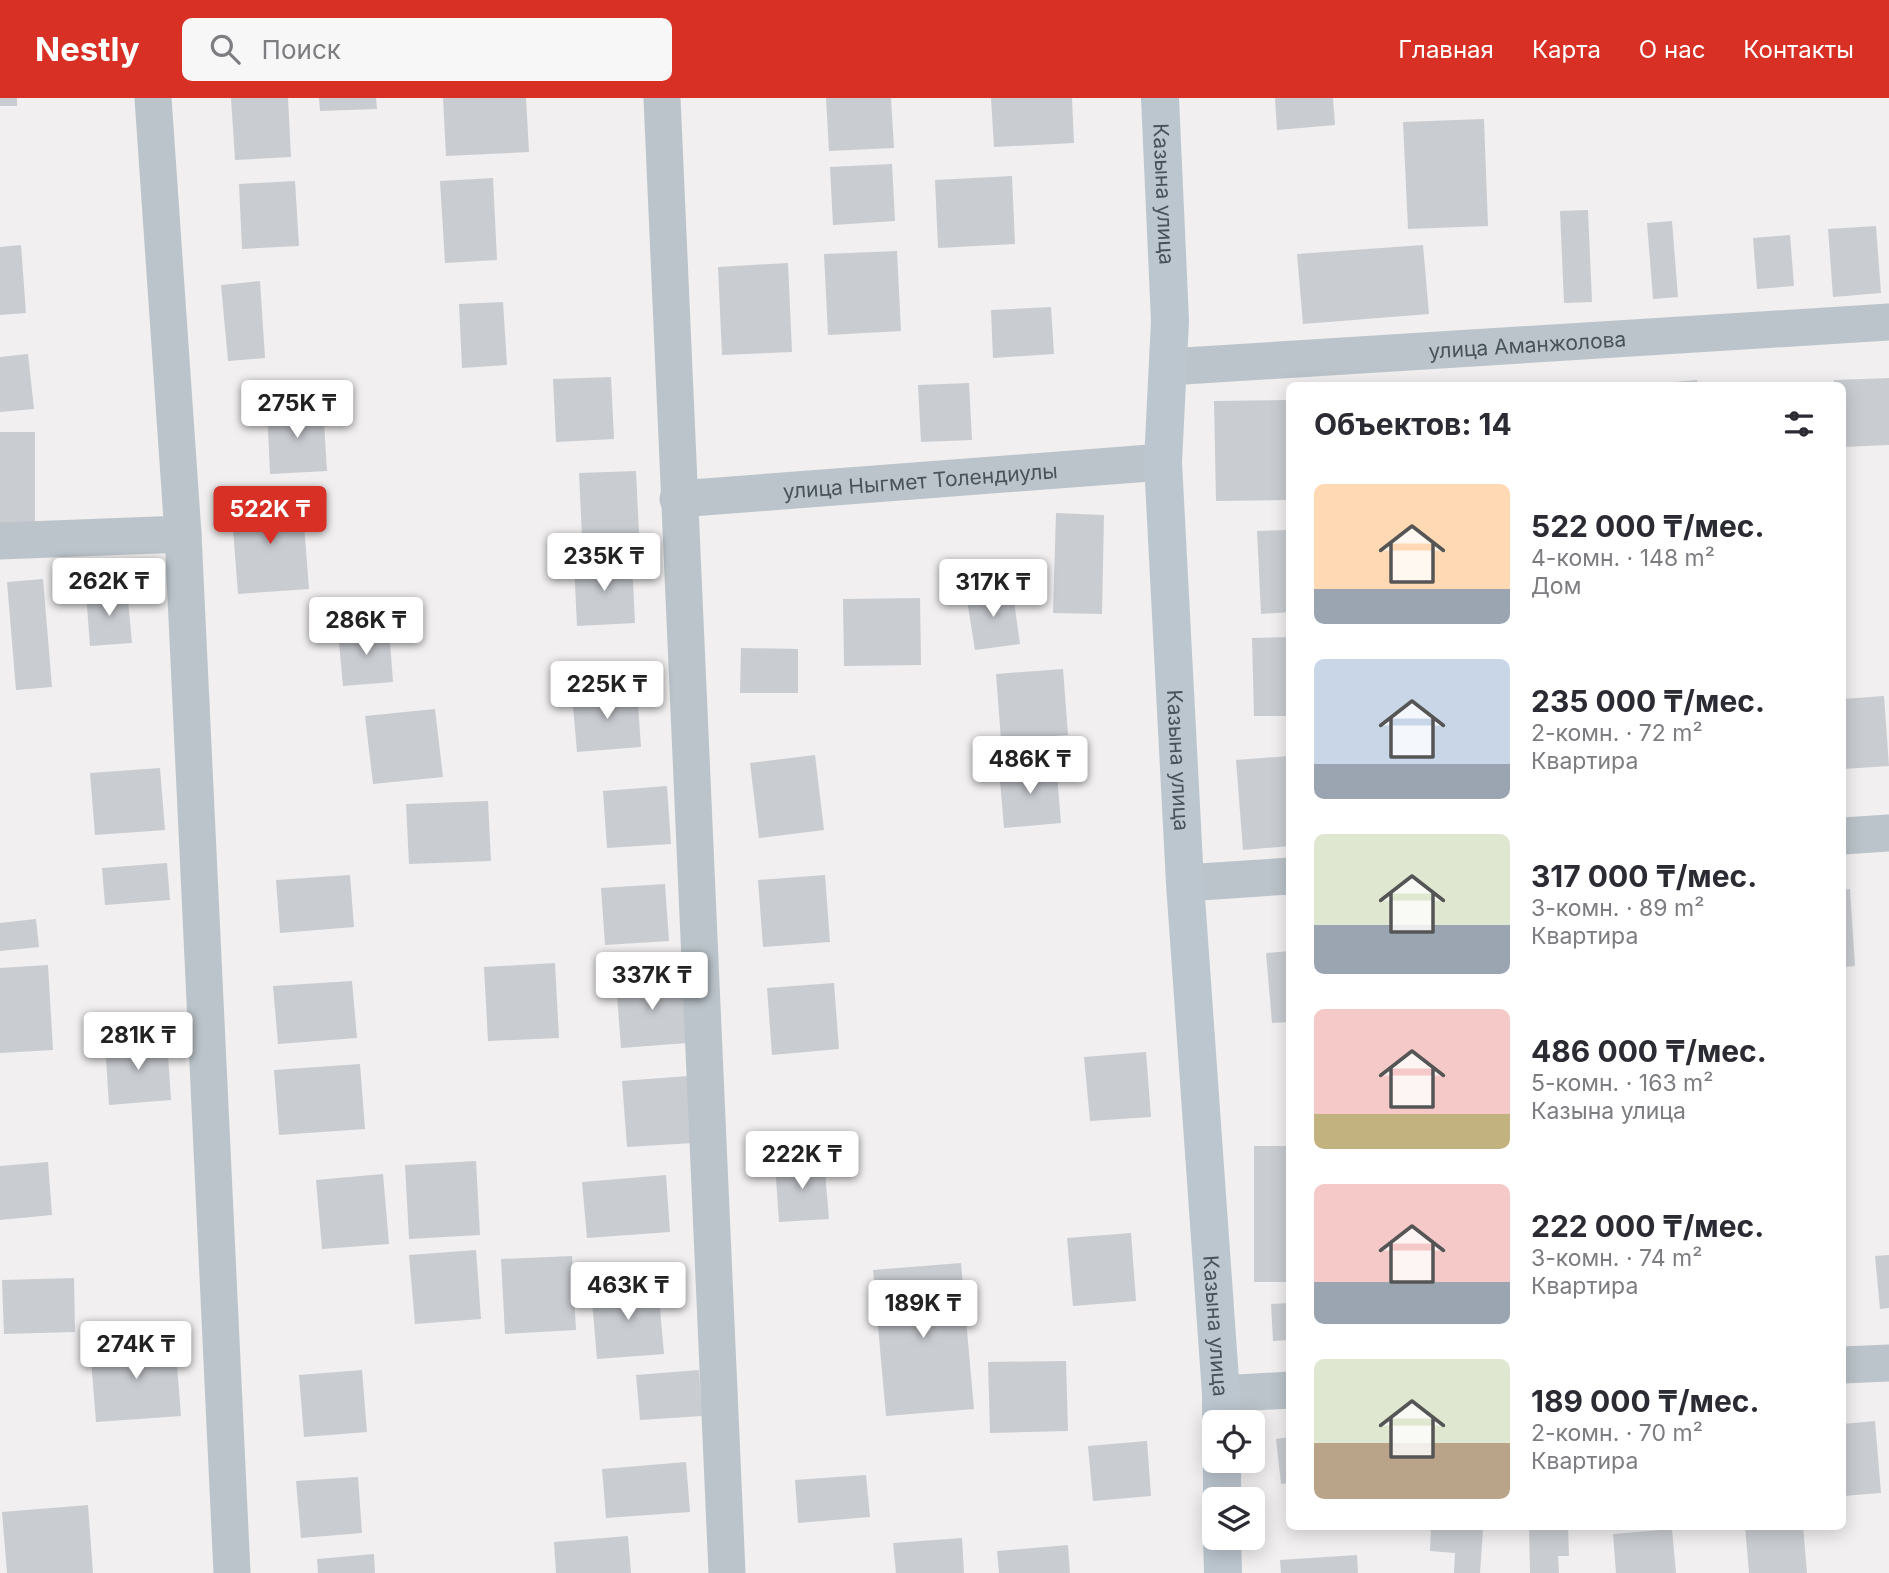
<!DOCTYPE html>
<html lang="ru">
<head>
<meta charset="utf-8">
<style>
	:root { --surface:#fff; --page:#f7f7f7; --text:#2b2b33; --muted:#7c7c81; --accent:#d93025 }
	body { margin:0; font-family:Inter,sans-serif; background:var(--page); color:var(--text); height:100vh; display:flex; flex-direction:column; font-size:26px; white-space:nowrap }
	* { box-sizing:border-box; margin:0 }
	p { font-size:23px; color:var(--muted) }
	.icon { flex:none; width:38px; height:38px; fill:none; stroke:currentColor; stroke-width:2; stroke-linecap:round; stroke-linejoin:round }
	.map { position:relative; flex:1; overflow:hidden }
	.drawer { position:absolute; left:1286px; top:284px; width:560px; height:1148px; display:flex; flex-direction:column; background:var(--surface); border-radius:10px; box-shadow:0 4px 18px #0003 }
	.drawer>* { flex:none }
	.tools { position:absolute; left:1202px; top:1312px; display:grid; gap:14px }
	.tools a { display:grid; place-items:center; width:63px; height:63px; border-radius:10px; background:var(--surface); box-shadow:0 4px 18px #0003; font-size:35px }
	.price { position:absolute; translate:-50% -60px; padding:0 16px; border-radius:7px; background:#fff; color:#222; font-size:23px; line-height:46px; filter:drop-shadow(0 2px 4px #0008) }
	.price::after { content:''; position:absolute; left:50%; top:42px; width:21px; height:16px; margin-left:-10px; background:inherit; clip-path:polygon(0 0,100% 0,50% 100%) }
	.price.active { background:var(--accent); color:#fff }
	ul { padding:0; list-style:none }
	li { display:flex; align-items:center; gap:21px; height:175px; padding:0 28px }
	li span { display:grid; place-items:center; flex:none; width:196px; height:140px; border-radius:10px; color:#555 }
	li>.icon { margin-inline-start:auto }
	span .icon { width:84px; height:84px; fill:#fffc; stroke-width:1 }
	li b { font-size:30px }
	h2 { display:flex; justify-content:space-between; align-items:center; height:84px; padding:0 28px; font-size:30px }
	header { display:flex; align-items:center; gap:42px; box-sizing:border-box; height:98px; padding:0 35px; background:var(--accent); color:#fff }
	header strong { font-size:33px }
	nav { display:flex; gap:38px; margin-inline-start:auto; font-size:24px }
	.search { width:490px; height:63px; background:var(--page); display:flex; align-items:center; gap:18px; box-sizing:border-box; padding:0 24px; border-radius:10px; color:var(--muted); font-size:26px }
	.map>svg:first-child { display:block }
	.building { fill:#c9ccd1 }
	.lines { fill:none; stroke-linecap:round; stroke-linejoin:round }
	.street { stroke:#bbc4ca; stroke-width:37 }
	.secondary { stroke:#bcc6cf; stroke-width:38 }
	.labels { text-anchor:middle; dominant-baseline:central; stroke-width:5; stroke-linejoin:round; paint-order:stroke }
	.street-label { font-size:21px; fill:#48535a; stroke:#fff }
</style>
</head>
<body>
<header>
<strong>Nestly</strong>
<div class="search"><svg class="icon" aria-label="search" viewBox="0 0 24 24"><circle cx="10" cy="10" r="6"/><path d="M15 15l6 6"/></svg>Поиск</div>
<nav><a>Главная</a><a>Карта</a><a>О нас</a><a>Контакты</a></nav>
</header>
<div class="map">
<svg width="1889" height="1475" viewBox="0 0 1889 1475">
	<rect width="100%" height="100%" fill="#f1efef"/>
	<g class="building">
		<rect x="0" y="0" width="17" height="8"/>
		<polygon points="231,0 288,0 291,59 235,62"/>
		<polygon points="319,0 376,0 377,11 320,13"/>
		<polygon points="443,0 526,0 529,54 446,58"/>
		<polygon points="826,0 891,0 894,50 829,53"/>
		<polygon points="991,0 1072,0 1074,45 994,49"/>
		<polygon points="1275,0 1333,0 1335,27 1277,32"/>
		<polygon points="1484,21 1488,128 1408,131 1403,24"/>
		<polygon points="892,66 895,123 833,127 830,69"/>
		<polygon points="1012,78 1015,146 938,150 935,82"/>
		<polygon points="493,80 497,162 445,165 440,83"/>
		<polygon points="295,83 299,148 242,151 239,86"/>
		<polygon points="1588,112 1592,204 1564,205 1560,113"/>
		<polygon points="1672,123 1678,199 1653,201 1647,125"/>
		<polygon points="1876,128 1881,195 1833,199 1828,131"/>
		<polygon points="1790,137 1794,188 1757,191 1753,140"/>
		<polygon points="21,147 26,215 0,217 0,149"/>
		<polygon points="1423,147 1429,216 1303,226 1297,156"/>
		<polygon points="897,153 901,233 828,237 824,156"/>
		<polygon points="788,165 792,254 722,257 718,169"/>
		<polygon points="260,183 265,260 228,263 221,187"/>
		<polygon points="503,204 507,267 462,270 459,206"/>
		<polygon points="1051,209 1054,256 993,260 991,212"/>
		<polygon points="28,256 34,311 0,314 0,259"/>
		<polygon points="611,279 614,341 556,344 553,281"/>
		<polygon points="1889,280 1889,347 1843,349 1843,287 1834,287 1834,282"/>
		<polygon points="1697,282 1698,287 1663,287 1663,285"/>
		<polygon points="969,285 972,342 921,344 918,287"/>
		<polygon points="1290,302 1290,402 1216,403 1214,303"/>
		<polygon points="323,308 327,373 270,376 267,310"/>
		<rect x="0" y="334" width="35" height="94"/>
		<polygon points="636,373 639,435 582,438 579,375"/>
		<polygon points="302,400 309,491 238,496 231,405"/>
		<polygon points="1056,415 1104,417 1102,516 1053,515"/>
		<polygon points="1290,432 1290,514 1261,516 1257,433"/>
		<polygon points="632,462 635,525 577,528 574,465"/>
		<polygon points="43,481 52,589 16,592 7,484"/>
		<polygon points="1012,489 1020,546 975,552 966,496"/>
		<polygon points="127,492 132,545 90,548 86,495"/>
		<polygon points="920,500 921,567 844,568 843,501"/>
		<polygon points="389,531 393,584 343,588 338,534"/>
		<polygon points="1290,539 1290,618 1254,618 1252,540"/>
		<polygon points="741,550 798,551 798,595 740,595"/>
		<polygon points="1063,571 1068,637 1001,642 996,576"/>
		<polygon points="637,592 641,649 577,654 572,597"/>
		<polygon points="1884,598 1889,668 1843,671 1843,601"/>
		<polygon points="435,611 443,679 373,686 365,618"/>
		<polygon points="815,657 824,732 759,740 750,665"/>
		<polygon points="1290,658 1290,748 1243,752 1236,662"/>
		<polygon points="1056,665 1061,725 1004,730 999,671"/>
		<polygon points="160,670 165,732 95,737 90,675"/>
		<polygon points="667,688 671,746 607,750 603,693"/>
		<polygon points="488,703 491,763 409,766 406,706"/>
		<polygon points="167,765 170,802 105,807 102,770"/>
		<polygon points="350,777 354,829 280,835 276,782"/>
		<polygon points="825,777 830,844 763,849 758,782"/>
		<polygon points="665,786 669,843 605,847 601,790"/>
		<polygon points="1850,791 1855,868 1843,869 1843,792"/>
		<polygon points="36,821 39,849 0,853 0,825"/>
		<polygon points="1290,853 1290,924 1272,925 1266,855"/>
		<polygon points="555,865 559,940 488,943 484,869"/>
		<polygon points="48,867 53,952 0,955 0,870"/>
		<polygon points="683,879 688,945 621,950 616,884"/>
		<polygon points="352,883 357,940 278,946 273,888"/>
		<polygon points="834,885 839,951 772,957 767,890"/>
		<polygon points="167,941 171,1002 109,1007 105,945"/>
		<polygon points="1146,954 1151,1019 1090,1023 1084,959"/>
		<polygon points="360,966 365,1031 279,1037 274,972"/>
		<polygon points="688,978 693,1045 627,1049 622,983"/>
		<rect x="1254" y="1048" width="36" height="136"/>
		<polygon points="824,1062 829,1121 779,1124 775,1066"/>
		<polygon points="476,1063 480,1137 409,1141 405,1067"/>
		<polygon points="48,1064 52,1117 0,1122 0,1068"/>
		<polygon points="383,1076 389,1146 322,1151 316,1082"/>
		<polygon points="666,1077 670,1134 587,1140 582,1084"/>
		<polygon points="1131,1135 1136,1203 1073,1208 1067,1140"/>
		<polygon points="476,1152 481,1221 415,1226 409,1157"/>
		<polygon points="1889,1157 1889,1210 1880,1211 1875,1158"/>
		<polygon points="572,1158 576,1232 505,1236 501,1161"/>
		<polygon points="961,1165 974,1311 886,1318 873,1172"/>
		<polygon points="74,1180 75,1234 4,1236 2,1182"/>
		<polygon points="658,1187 664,1256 597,1261 591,1192"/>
		<polygon points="1290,1205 1290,1242 1273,1243 1271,1206"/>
		<polygon points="175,1242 181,1318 96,1324 90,1249"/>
		<polygon points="1066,1263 1068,1333 990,1335 988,1264"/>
		<polygon points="362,1272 367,1334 304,1339 299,1277"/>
		<polygon points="699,1272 702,1318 640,1322 636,1277"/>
		<polygon points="1875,1323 1881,1395 1843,1398 1843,1326"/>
		<polygon points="1290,1339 1290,1385 1281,1386 1276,1341"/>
		<polygon points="1147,1343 1151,1398 1093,1403 1088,1348"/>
		<polygon points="686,1364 690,1414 606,1420 602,1371"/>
		<polygon points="866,1377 870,1419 798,1425 795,1382"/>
		<polygon points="358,1379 362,1435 301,1440 296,1383"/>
		<polygon points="88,1407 93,1475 7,1475 2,1414"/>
		<polygon points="1529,1428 1568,1428 1569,1458 1558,1458 1559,1475 1530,1475"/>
		<polygon points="1745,1428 1803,1428 1807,1475 1749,1475"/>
		<polygon points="1431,1430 1483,1432 1480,1475 1454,1475 1455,1455 1430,1453"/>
		<polygon points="1672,1431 1676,1475 1616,1475 1613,1436"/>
		<polygon points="628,1438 631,1475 556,1475 554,1444"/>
		<polygon points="962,1440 964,1475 896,1475 893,1445"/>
		<polygon points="1068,1447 1070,1475 999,1475 997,1453"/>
		<polygon points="374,1456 375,1475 318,1475 317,1461"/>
		<polygon points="1357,1457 1358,1475 1281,1475 1280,1462"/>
	</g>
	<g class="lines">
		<g class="street">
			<polyline points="153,0 183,436 232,1475"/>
			<polyline points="662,0 727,1475"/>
			<path id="s1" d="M 1168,269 L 1889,224"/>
			<path id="s2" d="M 678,401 L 1163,364"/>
			<polyline points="0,443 183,436"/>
			<polyline points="1843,738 1889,735"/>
			<polyline points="1185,785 1290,778"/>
			<polyline points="1843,1267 1889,1265"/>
			<polyline points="1221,1296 1290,1292"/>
		</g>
		<g class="secondary">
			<path id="s3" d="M 1160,0 L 1170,223 L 1163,364 L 1185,785 L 1221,1296 L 1221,1325"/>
			<polyline points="1222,1363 1222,1402"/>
			<polyline points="1222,1440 1223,1475"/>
		</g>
	</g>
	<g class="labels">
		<g class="street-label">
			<text stroke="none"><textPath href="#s3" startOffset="96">Казына улица</textPath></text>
			<text stroke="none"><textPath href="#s1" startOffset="360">улица Аманжолова</textPath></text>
			<text stroke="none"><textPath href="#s2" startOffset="243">улица Ныгмет Толендиулы</textPath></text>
			<text stroke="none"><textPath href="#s3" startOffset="663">Казына улица</textPath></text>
			<text stroke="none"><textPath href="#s3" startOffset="1230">Казына улица</textPath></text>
		</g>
	</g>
</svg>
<div class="tools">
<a><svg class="icon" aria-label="locate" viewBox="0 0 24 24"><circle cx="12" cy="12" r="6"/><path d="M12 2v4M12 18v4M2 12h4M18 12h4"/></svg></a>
<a><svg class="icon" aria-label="layers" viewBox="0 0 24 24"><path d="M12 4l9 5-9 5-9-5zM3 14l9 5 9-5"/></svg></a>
</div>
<b class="price" style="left:297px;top:342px">275K ₸</b>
<b class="price active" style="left:270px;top:448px">522K ₸</b>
<b class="price" style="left:604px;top:495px">235K ₸</b>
<b class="price" style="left:109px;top:520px">262K ₸</b>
<b class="price" style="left:993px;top:521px">317K ₸</b>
<b class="price" style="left:366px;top:559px">286K ₸</b>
<b class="price" style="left:607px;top:623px">225K ₸</b>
<b class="price" style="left:1030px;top:698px">486K ₸</b>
<b class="price" style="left:652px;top:914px">337K ₸</b>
<b class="price" style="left:138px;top:974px">281K ₸</b>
<b class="price" style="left:802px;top:1093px">222K ₸</b>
<b class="price" style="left:628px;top:1224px">463K ₸</b>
<b class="price" style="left:923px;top:1242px">189K ₸</b>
<b class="price" style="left:136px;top:1283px">274K ₸</b>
<section class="drawer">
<h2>Объектов: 14<svg class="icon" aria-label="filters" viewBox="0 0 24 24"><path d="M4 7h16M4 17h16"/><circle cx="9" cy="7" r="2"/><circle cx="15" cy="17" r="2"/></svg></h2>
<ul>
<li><span style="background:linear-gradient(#ffd9b3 75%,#9aa5b1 0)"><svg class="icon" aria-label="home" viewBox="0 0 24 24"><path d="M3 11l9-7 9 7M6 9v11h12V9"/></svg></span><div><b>522 000 ₸/мес.</b><p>4-комн. · 148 m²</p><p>Дом</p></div></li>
<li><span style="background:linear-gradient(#c9d6e8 75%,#9aa5b1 0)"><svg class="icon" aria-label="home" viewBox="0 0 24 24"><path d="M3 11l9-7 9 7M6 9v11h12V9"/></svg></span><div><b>235 000 ₸/мес.</b><p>2-комн. · 72 m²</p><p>Квартира</p></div></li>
<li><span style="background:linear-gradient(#dfe7d0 65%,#9aa5b1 0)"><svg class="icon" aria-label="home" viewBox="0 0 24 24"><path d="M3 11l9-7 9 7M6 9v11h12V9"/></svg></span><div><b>317 000 ₸/мес.</b><p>3-комн. · 89 m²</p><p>Квартира</p></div></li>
<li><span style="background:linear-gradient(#f6c9c9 75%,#c2b280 0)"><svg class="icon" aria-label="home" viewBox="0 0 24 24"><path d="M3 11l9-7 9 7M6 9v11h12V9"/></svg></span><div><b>486 000 ₸/мес.</b><p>5-комн. · 163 m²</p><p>Казына улица</p></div></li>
<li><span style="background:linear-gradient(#f6c9c9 70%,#9aa5b1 0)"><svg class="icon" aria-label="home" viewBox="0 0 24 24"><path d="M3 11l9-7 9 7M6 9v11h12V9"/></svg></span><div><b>222 000 ₸/мес.</b><p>3-комн. · 74 m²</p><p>Квартира</p></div></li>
<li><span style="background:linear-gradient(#dfe7d0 60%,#b9a48a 0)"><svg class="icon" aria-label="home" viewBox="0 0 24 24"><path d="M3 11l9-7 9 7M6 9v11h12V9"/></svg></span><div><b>189 000 ₸/мес.</b><p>2-комн. · 70 m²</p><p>Квартира</p></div></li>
</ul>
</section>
</div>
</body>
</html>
